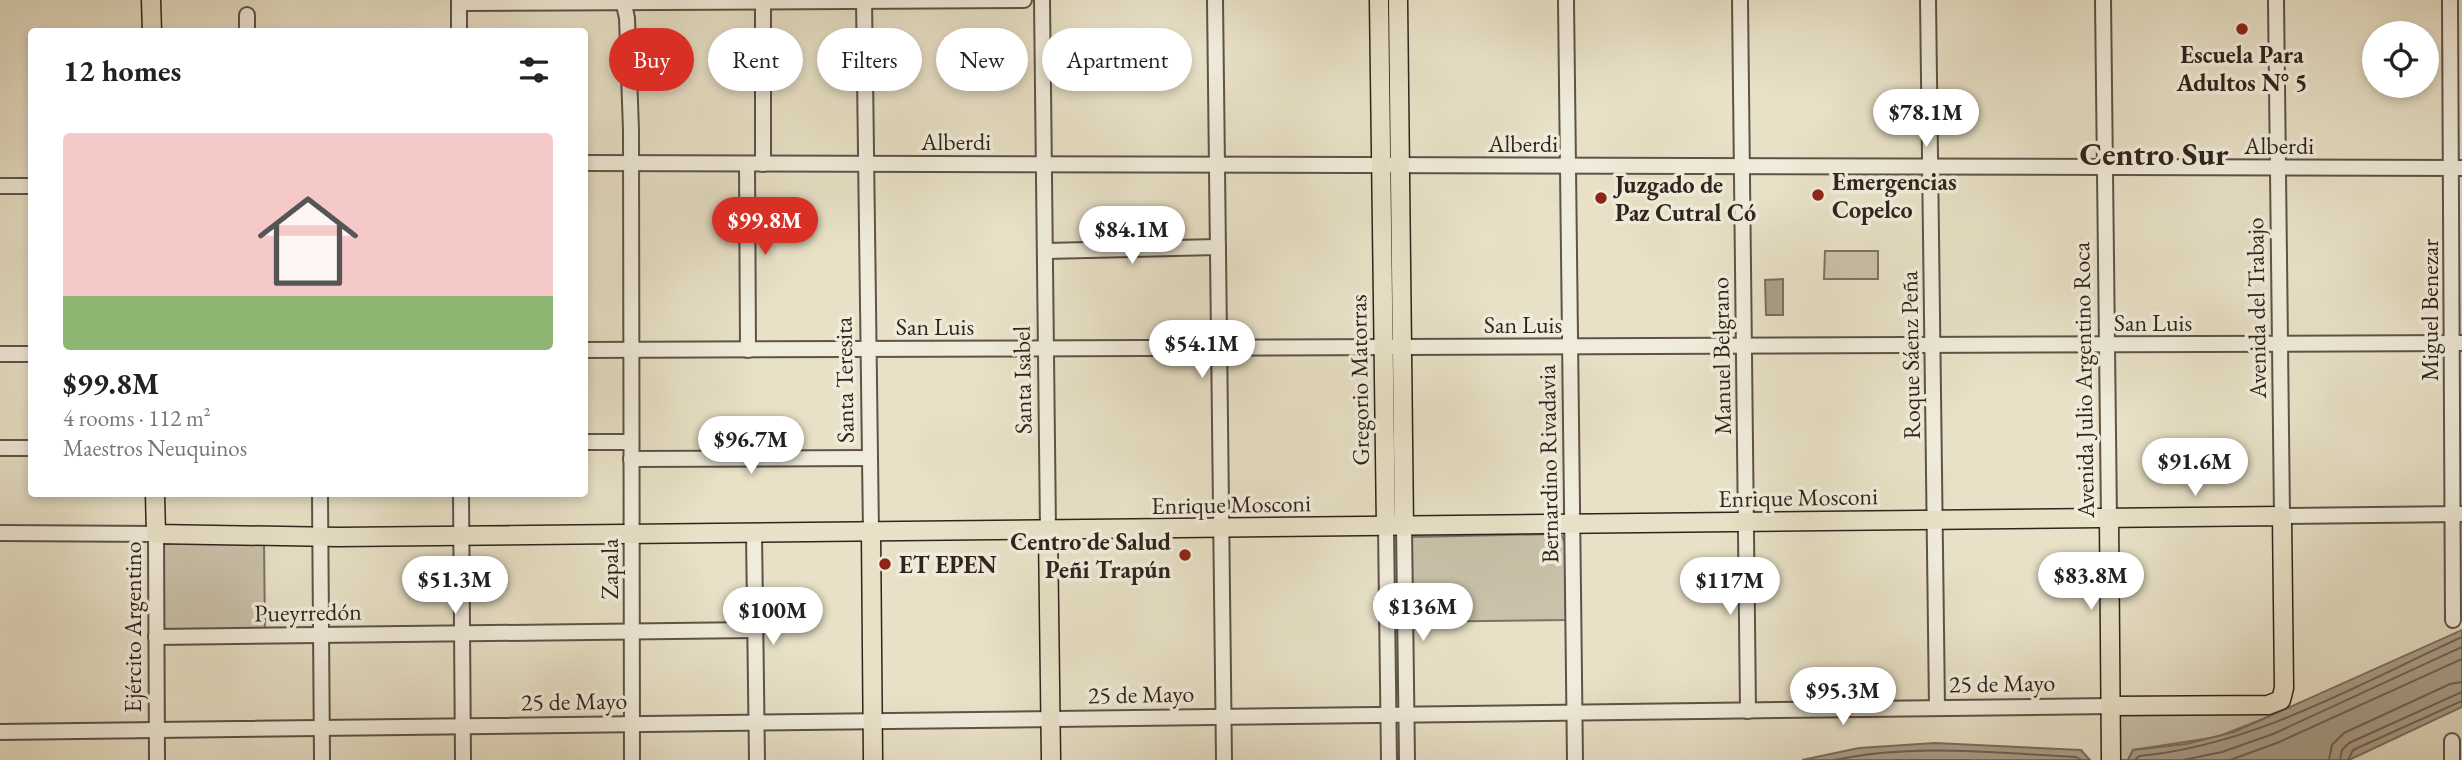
<!DOCTYPE html>
<html lang="en">
<head>
<meta charset="utf-8">
<style>
	:root { --surface:#fff; --page:#f6f6f6; --text:#222; --muted:#767676; --accent:#d93025 }
	body { margin:0; font-family:"EB Garamond",serif; background:var(--page); color:var(--text); height:100vh; display:flex; flex-direction:column; font-size:26px; white-space:nowrap }
	* { box-sizing:border-box; margin:0 }
	p { font-size:23px; color:var(--muted) }
	.icon { flex:none; width:38px; height:38px; fill:none; stroke:currentColor; stroke-width:2; stroke-linecap:round; stroke-linejoin:round }
	.map { position:relative; flex:1; overflow:hidden }
	.details { position:absolute; left:28px; top:28px; width:560px; height:469px; display:flex; flex-direction:column; background:var(--surface); border-radius:7px; box-shadow:0 4px 10px #0003 }
	.details>* { flex:none }
	.banner { position:absolute; left:609px; top:28px; width:665px; height:63px; display:flex; gap:14px }
	.controls { position:absolute; left:2362px; top:21px; display:grid; gap:14px }
	.controls a { display:grid; place-items:center; width:77px; height:77px; border-radius:50%; background:var(--surface); box-shadow:0 4px 10px #0003; font-size:35px }
	.price { position:absolute; translate:-50% -60px; padding:0 16px; border-radius:24px; background:#fff; color:#222; font-size:23px; line-height:46px; filter:drop-shadow(0 2px 4px #0008) }
	.price::after { content:''; position:absolute; left:50%; top:42px; width:21px; height:16px; margin-left:-10px; background:inherit; clip-path:polygon(0 0,100% 0,50% 100%) }
	.price.selected { background:var(--accent); color:#fff }
	ul { padding:0; list-style:none }
	li { display:grid; align-content:center; gap:14px; height:371px; padding:0 35px }
	li span { display:grid; place-items:center; height:217px; border-radius:7px; color:#555 }
	li>.icon { margin-inline-start:auto }
	span .icon { width:126px; height:126px; fill:#fffc; stroke-width:1 }
	li b { font-size:30px }
	h2 { display:flex; justify-content:space-between; align-items:center; height:84px; padding:0 35px; font-size:30px }
	.tag { padding:0 24px; border-radius:32px; background:var(--surface); box-shadow:0 4px 10px #0003; font-size:24px; line-height:63px }
	.tag.selected { background:var(--accent); color:#fff }
	.map>svg:first-child { display:block }
	.green { fill:#c9c1aa; stroke:#7d7264; stroke-width:2 }
	.water { fill:#aaa08d; stroke:#7a6e60; stroke-width:2 }
	.lines { fill:none; stroke-linecap:round; stroke-linejoin:round }
	.shore { stroke:#6e6255; stroke-width:2 }
	.minor-casing { stroke:#5f5248; stroke-width:18 }
	.major-casing { stroke:#31231d; stroke-width:21 }
	.minor { stroke:#f0ecdb; stroke-width:14 }
	.major { stroke:#e8e1c7; stroke-width:18 }
	.poi-dot { fill:#8f2418; stroke:#f0ecdb; stroke-width:2.5 }
	.labels { text-anchor:middle; dominant-baseline:central; stroke-width:7; stroke-linejoin:round; paint-order:stroke }
	.poi-label { font-size:24px; font-weight:bold; fill:#31231d; stroke:#f0ecdb; text-anchor:start }
	.street-label { font-size:24px; fill:#31231d; stroke:#f0ecdb }
	.district-label { font-size:32px; font-weight:bold; fill:#31231d; stroke:#f0ecdb }
</style>
</head>
<body>
<div class="map">
<svg width="2462" height="760" viewBox="0 0 2462 760">
	<rect width="100%" height="100%" fill="#e8e1c7"/>
	<filter id="stains"><feTurbulence type="fractalNoise" baseFrequency=".00286" numOctaves="4"/><feColorMatrix values="0 0 0 0 .2 0 0 0 0 .09 0 0 0 0 .02 0 0 0 .5 -.17"/></filter>
	<radialGradient id="worn" r=".72"><stop offset=".6" stop-color="#630" stop-opacity="0"/><stop offset="1" stop-color="#630" stop-opacity=".3"/></radialGradient>
	<g class="green">
		<polygon points="1825,251 1878,251 1878,279 1824,279"/>
		<polygon points="1555,534 1562,536 1565,543 1566,620 1411,622 1410,541 1413,537"/>
		<polygon points="264,541 265,631 163,630 162,544"/>
		<polygon points="1396,547 1399,549 1401,695 1397,696 1393,694 1391,549"/>
		<polygon points="2286,710 2217,737 2133,750 2128,760 2119,760 2119,717 2123,713"/>
	</g>
	<g class="water">
		<polygon points="1783,279 1783,315 1766,315 1765,280"/>
		<polygon points="2462,630 2462,707 2349,760 2128,760 2133,750 2186,744 2234,732"/>
		<polygon points="1935,743 2081,750 2090,760 1802,760 1859,748"/>
	</g>
	<g class="lines">
		<g class="shore">
			<path d="M 1834,760 C 1914,743 1996,753 2076,757 L 2081,760"/>
			<polyline points="1895,760 1969,760"/>
			<path d="M 2135,760 L 2139,756 C 2255,745 2357,685 2462,637"/>
			<polyline points="2183,760 2222,752 2273,734 2462,647"/>
			<polyline points="2230,760 2277,743 2462,659"/>
			<polyline points="2329,760 2332,745 2344,733 2450,684 2462,682"/>
			<polyline points="2340,760 2342,750 2349,743 2462,692"/>
			<polyline points="2348,760 2353,750 2462,701"/>
		</g>
		<g class="minor-casing">
			<g id="minor">
				<polyline points="459,0 459,32"/>
				<polyline points="623,0 627,18 631,130 632,760"/>
				<polyline points="864,0 871,533"/>
				<polyline points="1042,0 1048,531"/>
				<polyline points="1215,0 1224,760"/>
				<polyline points="1566,0 1575,760"/>
				<polyline points="1740,0 1748,711"/>
				<polyline points="1928,0 1937,708"/>
				<polyline points="2103,0 2109,518"/>
				<polyline points="2276,0 2282,516 2462,514"/>
				<polyline points="2450,0 2453,620"/>
				<polyline points="459,3 1024,0"/>
				<polyline points="247,15 247,32"/>
				<polyline points="584,163 2462,168"/>
				<polyline points="747,164 748,350"/>
				<polyline points="763,164 763,1"/>
				<polyline points="0,186 32,186"/>
				<polyline points="1045,251 1218,247"/>
				<polyline points="584,350 2462,343"/>
				<polyline points="0,354 32,354"/>
				<polyline points="584,442 631,442"/>
				<polyline points="0,448 32,448"/>
				<polyline points="631,459 870,458"/>
				<polyline points="320,494 322,760"/>
				<polyline points="461,494 463,760"/>
				<polyline points="1386,527 1389,760"/>
				<polyline points="1404,527 1407,760"/>
				<polyline points="0,533 156,534 157,760"/>
				<polyline points="754,534 757,760"/>
				<polyline points="156,637 755,630"/>
				<polyline points="0,732 2111,706"/>
				<polyline points="2452,741 2452,760"/>
			</g>
		</g>
		<g class="major-casing">
			<g id="major">
				<polyline points="151,0 152,32"/>
				<polyline points="1379,0 1386,527"/>
				<polyline points="1398,0 1404,527"/>
				<polyline points="155,494 156,534 338,537 2282,516 2284,688 2281,700 2268,705 2111,706"/>
				<polyline points="2109,518 2111,760"/>
				<polyline points="1048,531 1051,760"/>
				<polyline points="871,533 873,760"/>
			</g>
		</g>
		<use href="#minor" class="minor"/>
		<use href="#major" class="major"/>
	</g>
	<g class="poi-dot">
		<circle cx="2242" cy="29" r="7"/>
		<circle cx="1818" cy="195" r="7"/>
		<circle cx="1601" cy="198" r="7"/>
		<circle cx="1185" cy="555" r="7"/>
		<circle cx="885" cy="564" r="7"/>
	</g>
	<g class="labels">
		<g class="poi-label">
			<text x="2242" y="54" text-anchor="middle">Escuela Para<tspan x="2242" dy="28">Adultos N° 5</tspan></text>
			<text x="1832" y="181">Emergencias<tspan x="1832" dy="28">Copelco</tspan></text>
			<text x="1615" y="184">Juzgado de<tspan x="1615" dy="28">Paz Cutral Có</tspan></text>
			<text x="1171" y="541" text-anchor="end">Centro de Salud<tspan x="1171" dy="28">Peñi Trapún</tspan></text>
			<text x="899" y="564">ET EPEN</text>
		</g>
		<g class="street-label">
			<text x="956" y="141">Alberdi</text>
			<text x="1523" y="143">Alberdi</text>
			<text x="2279" y="145">Alberdi</text>
			<text transform="translate(2256 308) rotate(-91)">Avenida del Trabajo</text>
			<text transform="translate(2429 310) rotate(-90)">Miguel Benezar</text>
			<text x="2153" y="322">San Luis</text>
			<text x="1523" y="324">San Luis</text>
			<text x="935" y="326">San Luis</text>
			<text transform="translate(1910 355) rotate(-91)">Roque Sáenz Peña</text>
			<text transform="translate(1721 356) rotate(-91)">Manuel Belgrano</text>
			<text transform="translate(844 380) rotate(-91)">Santa Teresita</text>
			<text transform="translate(1022 380) rotate(-91)">Santa Isabel</text>
			<text transform="translate(1359 380) rotate(-91)">Gregorio Matorras</text>
			<text transform="translate(2083 380) rotate(-91)">Avenida Julio Argentino Roca</text>
			<text transform="translate(1548 464) rotate(-91)">Bernardino Rivadavia</text>
			<text transform="translate(1798 497) rotate(-1)">Enrique Mosconi</text>
			<text transform="translate(1231 504) rotate(-1)">Enrique Mosconi</text>
			<text transform="translate(609 569) rotate(-90)">Zapala</text>
			<text transform="translate(308 612) rotate(-1)">Pueyrredón</text>
			<text transform="translate(132 627) rotate(-90)">Ejército Argentino</text>
			<text transform="translate(2002 683) rotate(-1)">25 de Mayo</text>
			<text transform="translate(1141 694) rotate(-1)">25 de Mayo</text>
			<text transform="translate(574 701) rotate(-1)">25 de Mayo</text>
		</g>
		<g class="district-label">
			<text x="2154" y="154">Centro Sur</text>
		</g>
	</g>
	<rect width="100%" height="100%" filter="url(#stains)"/>
	<rect width="100%" height="100%" fill="url(#worn)"/>
</svg>
<div class="controls">
<a><svg class="icon" aria-label="locate" viewBox="0 0 24 24"><circle cx="12" cy="12" r="6"/><path d="M12 2v4M12 18v4M2 12h4M18 12h4"/></svg></a>
</div>
<b class="price" style="left:1926px;top:149px">$78.1M</b>
<b class="price selected" style="left:765px;top:257px">$99.8M</b>
<b class="price" style="left:1132px;top:266px">$84.1M</b>
<b class="price" style="left:1202px;top:380px">$54.1M</b>
<b class="price" style="left:751px;top:476px">$96.7M</b>
<b class="price" style="left:2195px;top:498px">$91.6M</b>
<b class="price" style="left:2091px;top:612px">$83.8M</b>
<b class="price" style="left:455px;top:616px">$51.3M</b>
<b class="price" style="left:1730px;top:617px">$117M</b>
<b class="price" style="left:1423px;top:643px">$136M</b>
<b class="price" style="left:773px;top:647px">$100M</b>
<b class="price" style="left:1843px;top:727px">$95.3M</b>
<div class="banner">
<a class="tag selected">Buy</a>
<a class="tag">Rent</a>
<a class="tag">Filters</a>
<a class="tag">New</a>
<a class="tag">Apartment</a>
</div>
<section class="details">
<h2>12 homes<svg class="icon" aria-label="filters" viewBox="0 0 24 24"><path d="M4 7h16M4 17h16"/><circle cx="9" cy="7" r="2"/><circle cx="15" cy="17" r="2"/></svg></h2>
<ul>
<li><span style="background:linear-gradient(#f6c9c9 75%,#8fb573 0)"><svg class="icon" aria-label="home" viewBox="0 0 24 24"><path d="M3 11l9-7 9 7M6 9v11h12V9"/></svg></span><div><b>$99.8M</b><p>4 rooms · 112 m²</p><p>Maestros Neuquinos</p></div></li>
</ul>
</section>
</div>
</body>
</html>
